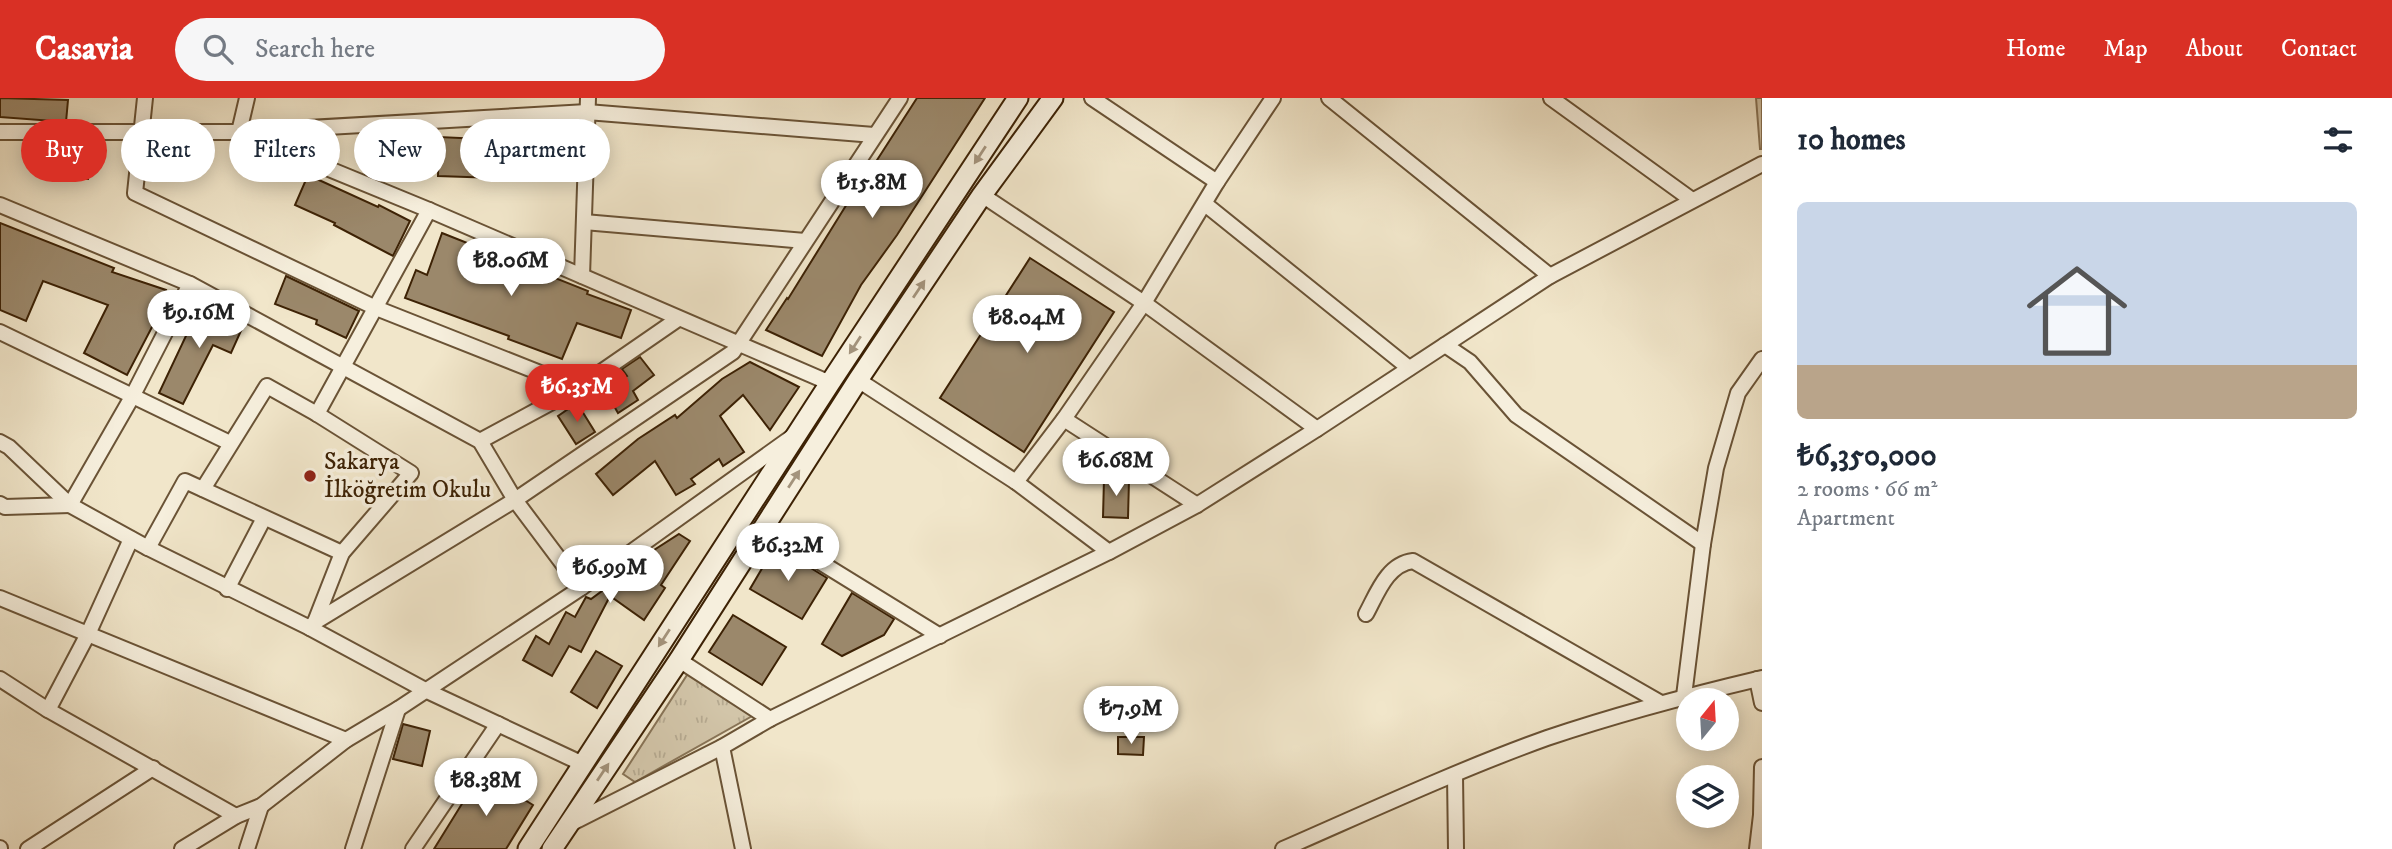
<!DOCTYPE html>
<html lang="en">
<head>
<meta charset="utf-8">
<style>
	:root { --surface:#fff; --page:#f6f6f7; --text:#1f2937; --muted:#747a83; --accent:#d93025 }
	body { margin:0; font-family:"IM FELL DW Pica",serif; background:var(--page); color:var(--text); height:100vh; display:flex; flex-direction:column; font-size:26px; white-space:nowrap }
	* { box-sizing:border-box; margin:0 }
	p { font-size:23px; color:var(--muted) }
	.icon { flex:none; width:38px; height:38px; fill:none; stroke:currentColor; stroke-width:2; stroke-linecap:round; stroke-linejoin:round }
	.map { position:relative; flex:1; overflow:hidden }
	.drawer { display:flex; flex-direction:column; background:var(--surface); width:630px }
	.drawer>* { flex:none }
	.top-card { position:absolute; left:21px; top:21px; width:665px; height:63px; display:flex; gap:14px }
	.needle { width:46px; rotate:18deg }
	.buttons { position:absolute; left:1676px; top:590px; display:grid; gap:14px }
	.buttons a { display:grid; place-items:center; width:63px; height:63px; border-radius:50%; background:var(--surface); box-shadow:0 4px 18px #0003; font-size:35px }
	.price { position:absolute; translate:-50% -60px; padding:0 16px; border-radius:24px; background:#fff; color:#222; font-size:23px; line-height:46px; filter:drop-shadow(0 2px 4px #0008) }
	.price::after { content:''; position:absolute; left:50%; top:42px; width:21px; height:16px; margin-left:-10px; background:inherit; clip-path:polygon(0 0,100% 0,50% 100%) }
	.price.active { background:var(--accent); color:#fff }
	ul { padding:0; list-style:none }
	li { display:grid; align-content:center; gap:14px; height:371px; padding:0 35px }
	li span { display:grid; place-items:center; height:217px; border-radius:10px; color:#555 }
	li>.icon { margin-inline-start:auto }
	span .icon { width:126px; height:126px; fill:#fffc; stroke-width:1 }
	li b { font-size:30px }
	h2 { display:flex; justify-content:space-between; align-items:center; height:84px; padding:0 35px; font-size:30px }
	.chip { padding:0 24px; border-radius:32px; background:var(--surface); box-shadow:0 4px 18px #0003; font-size:24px; line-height:63px }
	.chip.active { background:var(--accent); color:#fff }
	header { display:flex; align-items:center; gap:42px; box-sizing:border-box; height:98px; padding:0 35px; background:var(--accent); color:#fff }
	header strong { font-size:33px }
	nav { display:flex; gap:38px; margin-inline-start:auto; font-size:24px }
	.search { width:490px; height:63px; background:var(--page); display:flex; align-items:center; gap:18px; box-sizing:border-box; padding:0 24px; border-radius:38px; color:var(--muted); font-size:26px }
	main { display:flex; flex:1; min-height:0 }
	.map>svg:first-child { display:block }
	.park { fill:url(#park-tufts); stroke:#887457; stroke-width:2 }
	.building { fill:#9b886b; stroke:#3d2205; stroke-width:2 }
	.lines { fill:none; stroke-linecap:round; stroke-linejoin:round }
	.street-casing { stroke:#6a5336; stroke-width:18 }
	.secondary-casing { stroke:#3d2205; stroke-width:23 }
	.street { stroke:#f6efdd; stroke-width:14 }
	.secondary { stroke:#f6efdd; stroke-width:19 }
	.oneway { fill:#a3937c }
	.poi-dot { fill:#8f2418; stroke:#f6efdd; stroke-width:2.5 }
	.labels { text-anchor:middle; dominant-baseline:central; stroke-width:7; stroke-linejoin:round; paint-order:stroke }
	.poi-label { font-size:24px; fill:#3d2205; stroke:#f6efdd; text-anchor:start }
</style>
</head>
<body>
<header>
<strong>Casavia</strong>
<div class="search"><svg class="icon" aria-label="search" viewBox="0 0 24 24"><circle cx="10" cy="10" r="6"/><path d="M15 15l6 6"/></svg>Search here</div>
<nav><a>Home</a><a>Map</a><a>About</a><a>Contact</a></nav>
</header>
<main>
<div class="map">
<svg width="1762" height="751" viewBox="0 0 1762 751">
	<defs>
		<pattern id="park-tufts" width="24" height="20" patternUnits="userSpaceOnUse" patternTransform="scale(1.75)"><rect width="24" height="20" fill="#d2c5a9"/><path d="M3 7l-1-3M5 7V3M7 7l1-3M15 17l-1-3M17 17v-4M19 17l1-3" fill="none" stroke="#b5a990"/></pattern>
	</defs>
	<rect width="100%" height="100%" fill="#f1e6ca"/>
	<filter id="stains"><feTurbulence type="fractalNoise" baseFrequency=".00286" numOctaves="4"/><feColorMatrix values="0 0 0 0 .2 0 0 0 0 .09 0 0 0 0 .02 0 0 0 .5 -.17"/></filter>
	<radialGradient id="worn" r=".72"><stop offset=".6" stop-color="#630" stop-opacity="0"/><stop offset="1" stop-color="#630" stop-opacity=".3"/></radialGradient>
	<g class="park">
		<polygon points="1756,0 1762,0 1762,51 1760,51"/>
		<polygon points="689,574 754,617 635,684 623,676"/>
	</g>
	<g class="building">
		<polygon points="0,0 68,2 66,24 0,19"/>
		<polygon points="917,0 985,0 897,137 861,187 822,258 766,232 787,200 788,201 868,72 870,73"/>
		<polygon points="482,30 571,34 569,71 497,67 496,80 438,78 439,39 482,41"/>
		<polygon points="49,55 89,57 88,81 48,79"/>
		<polygon points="308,77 378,109 379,107 410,123 393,158 334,127 335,125 295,107"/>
		<polygon points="0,125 114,170 112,174 166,192 154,229 152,229 127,277 84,255 108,207 43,183 26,223 0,212"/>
		<polygon points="442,135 588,193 587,196 631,212 621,240 577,225 562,261 508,241 509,238 405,200 416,172 427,177"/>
		<polygon points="1030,160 1114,214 1024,354 940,300"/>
		<polygon points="286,178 359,213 346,240 316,226 317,222 275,206"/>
		<polygon points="201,206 244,226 231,255 213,247 183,306 159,295"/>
		<polygon points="640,259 654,277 633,293 638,302 618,315 605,292 627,278 622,271"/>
		<polygon points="750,264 799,289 770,332 743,297 720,318 744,354 723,368 719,361 691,381 695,386 676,397 655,363 613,397 596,376 638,341 675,317 677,320 722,281"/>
		<polygon points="577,305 595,334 576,346 558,318"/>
		<polygon points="1104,381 1129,382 1128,420 1103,419"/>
		<polygon points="679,436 690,443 661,487 665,490 644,522 610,498 581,554 569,548 552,578 523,562 536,538 549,546 566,514 575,519 586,499 591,501 640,465 637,463"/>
		<polygon points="775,448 827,480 802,521 750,491"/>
		<polygon points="852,495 894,521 884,537 842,558 822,546"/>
		<polygon points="733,517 786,549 762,587 709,554"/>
		<polygon points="596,553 622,568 597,610 571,594"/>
		<polygon points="403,626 430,633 422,668 393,661"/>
		<polygon points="1118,639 1144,639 1143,657 1118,656"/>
		<polygon points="481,675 533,707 506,751 434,751"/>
	</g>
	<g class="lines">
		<g class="street-casing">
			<g id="street">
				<polyline points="145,0 135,95 376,210 578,290"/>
				<polyline points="247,0 239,34 429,112 830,285"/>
				<polyline points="1092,0 1217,84"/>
				<polyline points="1329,0 1550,178"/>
				<polyline points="1551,0 1692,102"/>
				<polyline points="0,34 239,34 587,14 874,37"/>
				<polyline points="982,97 1144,205 1317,331"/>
				<polyline points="1205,106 1409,270"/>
				<polyline points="0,107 190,186 480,343 515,402 581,490"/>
				<polyline points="584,124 805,143"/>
				<polyline points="582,178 588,0"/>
				<polyline points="0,234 230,345"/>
				<polyline points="1445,247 1470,264 1516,317 1703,446"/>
				<polyline points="858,282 1016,384 1109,454"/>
				<polyline points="317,316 429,112"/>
				<polyline points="1064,321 1197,407"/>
				<polyline points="480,343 578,290 678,221"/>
				<polyline points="0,344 9,349 70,407 148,450 310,530 425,592 583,666"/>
				<polyline points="1016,384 1064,321 1144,205 1217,84 1273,0"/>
				<polyline points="203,391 267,288 317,316 411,375 342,455 315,524"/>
				<polyline points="0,406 5,409 70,407 132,299 190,186"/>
				<polyline points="763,429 940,538"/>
				<polyline points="148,450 185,383 342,455"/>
				<polyline points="227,491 264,420"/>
				<polyline points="0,500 346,642"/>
				<path d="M 1366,516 C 1377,496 1387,466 1413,463 L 1661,605"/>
				<polyline points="310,530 315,524 515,402 733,254 900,0"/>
				<polyline points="679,562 770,621"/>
				<polyline points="0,581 48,612 236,718"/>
				<polyline points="1757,581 1762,605"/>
				<polyline points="1684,598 1703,446 1716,370 1738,295 1762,261"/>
				<polyline points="48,612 88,536 131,441"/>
				<polyline points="722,649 743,751"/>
				<polyline points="1455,677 1456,751"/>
				<polyline points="570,726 722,649 770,621 1109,454 1197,407 1317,331 1550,178 1762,66"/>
				<polyline points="0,750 0,751"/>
				<polyline points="28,751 153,670"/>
				<polyline points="182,751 236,718 261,708 346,642 398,611 581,490 792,339"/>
				<polyline points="247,751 261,708"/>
				<polyline points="353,751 398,611"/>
				<polyline points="413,751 498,626"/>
				<path d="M 1283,751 C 1370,713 1458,672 1547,640 C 1618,616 1690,597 1762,580"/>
				<polyline points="1757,751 1761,717 1762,669"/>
			</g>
		</g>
		<g class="secondary-casing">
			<g id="secondary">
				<polyline points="528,751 830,285 1018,0"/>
				<polyline points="552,751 679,562 858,282 982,97 1053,0"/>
			</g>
		</g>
		<use href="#street" class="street"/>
		<use href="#secondary" class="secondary"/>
	</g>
	<defs><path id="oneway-solid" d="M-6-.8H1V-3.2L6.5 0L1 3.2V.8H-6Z" transform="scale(1.75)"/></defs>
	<g class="oneway">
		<use href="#oneway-solid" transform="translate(980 57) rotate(123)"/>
		<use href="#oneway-solid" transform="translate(919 191) rotate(-56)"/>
		<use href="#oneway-solid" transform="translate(855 247) rotate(123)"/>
		<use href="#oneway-solid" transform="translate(794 381) rotate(-57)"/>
		<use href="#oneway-solid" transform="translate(664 540) rotate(123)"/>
		<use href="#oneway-solid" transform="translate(603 674) rotate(-56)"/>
	</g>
	<circle class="poi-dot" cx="310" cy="378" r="7"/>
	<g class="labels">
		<g class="poi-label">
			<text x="324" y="364">Sakarya<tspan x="324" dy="28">İlköğretim Okulu</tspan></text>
		</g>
	</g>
	<rect width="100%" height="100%" filter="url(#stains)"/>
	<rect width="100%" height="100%" fill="url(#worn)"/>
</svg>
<div class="buttons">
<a><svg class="needle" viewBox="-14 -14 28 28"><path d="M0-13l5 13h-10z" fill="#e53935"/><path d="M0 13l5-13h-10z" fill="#747a83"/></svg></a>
<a><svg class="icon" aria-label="layers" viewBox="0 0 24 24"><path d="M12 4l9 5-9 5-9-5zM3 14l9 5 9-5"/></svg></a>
</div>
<b class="price" style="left:872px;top:122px">₺15.8M</b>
<b class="price" style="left:511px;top:200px">₺8.06M</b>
<b class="price" style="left:199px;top:252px">₺9.16M</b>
<b class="price" style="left:1027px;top:257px">₺8.04M</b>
<b class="price active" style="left:577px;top:326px">₺6.35M</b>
<b class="price" style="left:1116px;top:400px">₺6.68M</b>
<b class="price" style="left:788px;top:485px">₺6.32M</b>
<b class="price" style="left:610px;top:507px">₺6.99M</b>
<b class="price" style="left:1131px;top:648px">₺7.9M</b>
<b class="price" style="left:486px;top:720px">₺8.38M</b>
<div class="top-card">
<a class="chip active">Buy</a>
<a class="chip">Rent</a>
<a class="chip">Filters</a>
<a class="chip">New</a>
<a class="chip">Apartment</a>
</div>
</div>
<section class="drawer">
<h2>10 homes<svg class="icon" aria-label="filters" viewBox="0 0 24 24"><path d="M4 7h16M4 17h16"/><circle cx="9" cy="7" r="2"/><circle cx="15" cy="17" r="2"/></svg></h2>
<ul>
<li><span style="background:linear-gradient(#c9d6e8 75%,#b9a48a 0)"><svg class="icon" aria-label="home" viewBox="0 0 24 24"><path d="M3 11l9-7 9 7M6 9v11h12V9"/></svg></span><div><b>₺6,350,000</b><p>2 rooms · 66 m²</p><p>Apartment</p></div></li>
</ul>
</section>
</main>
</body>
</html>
